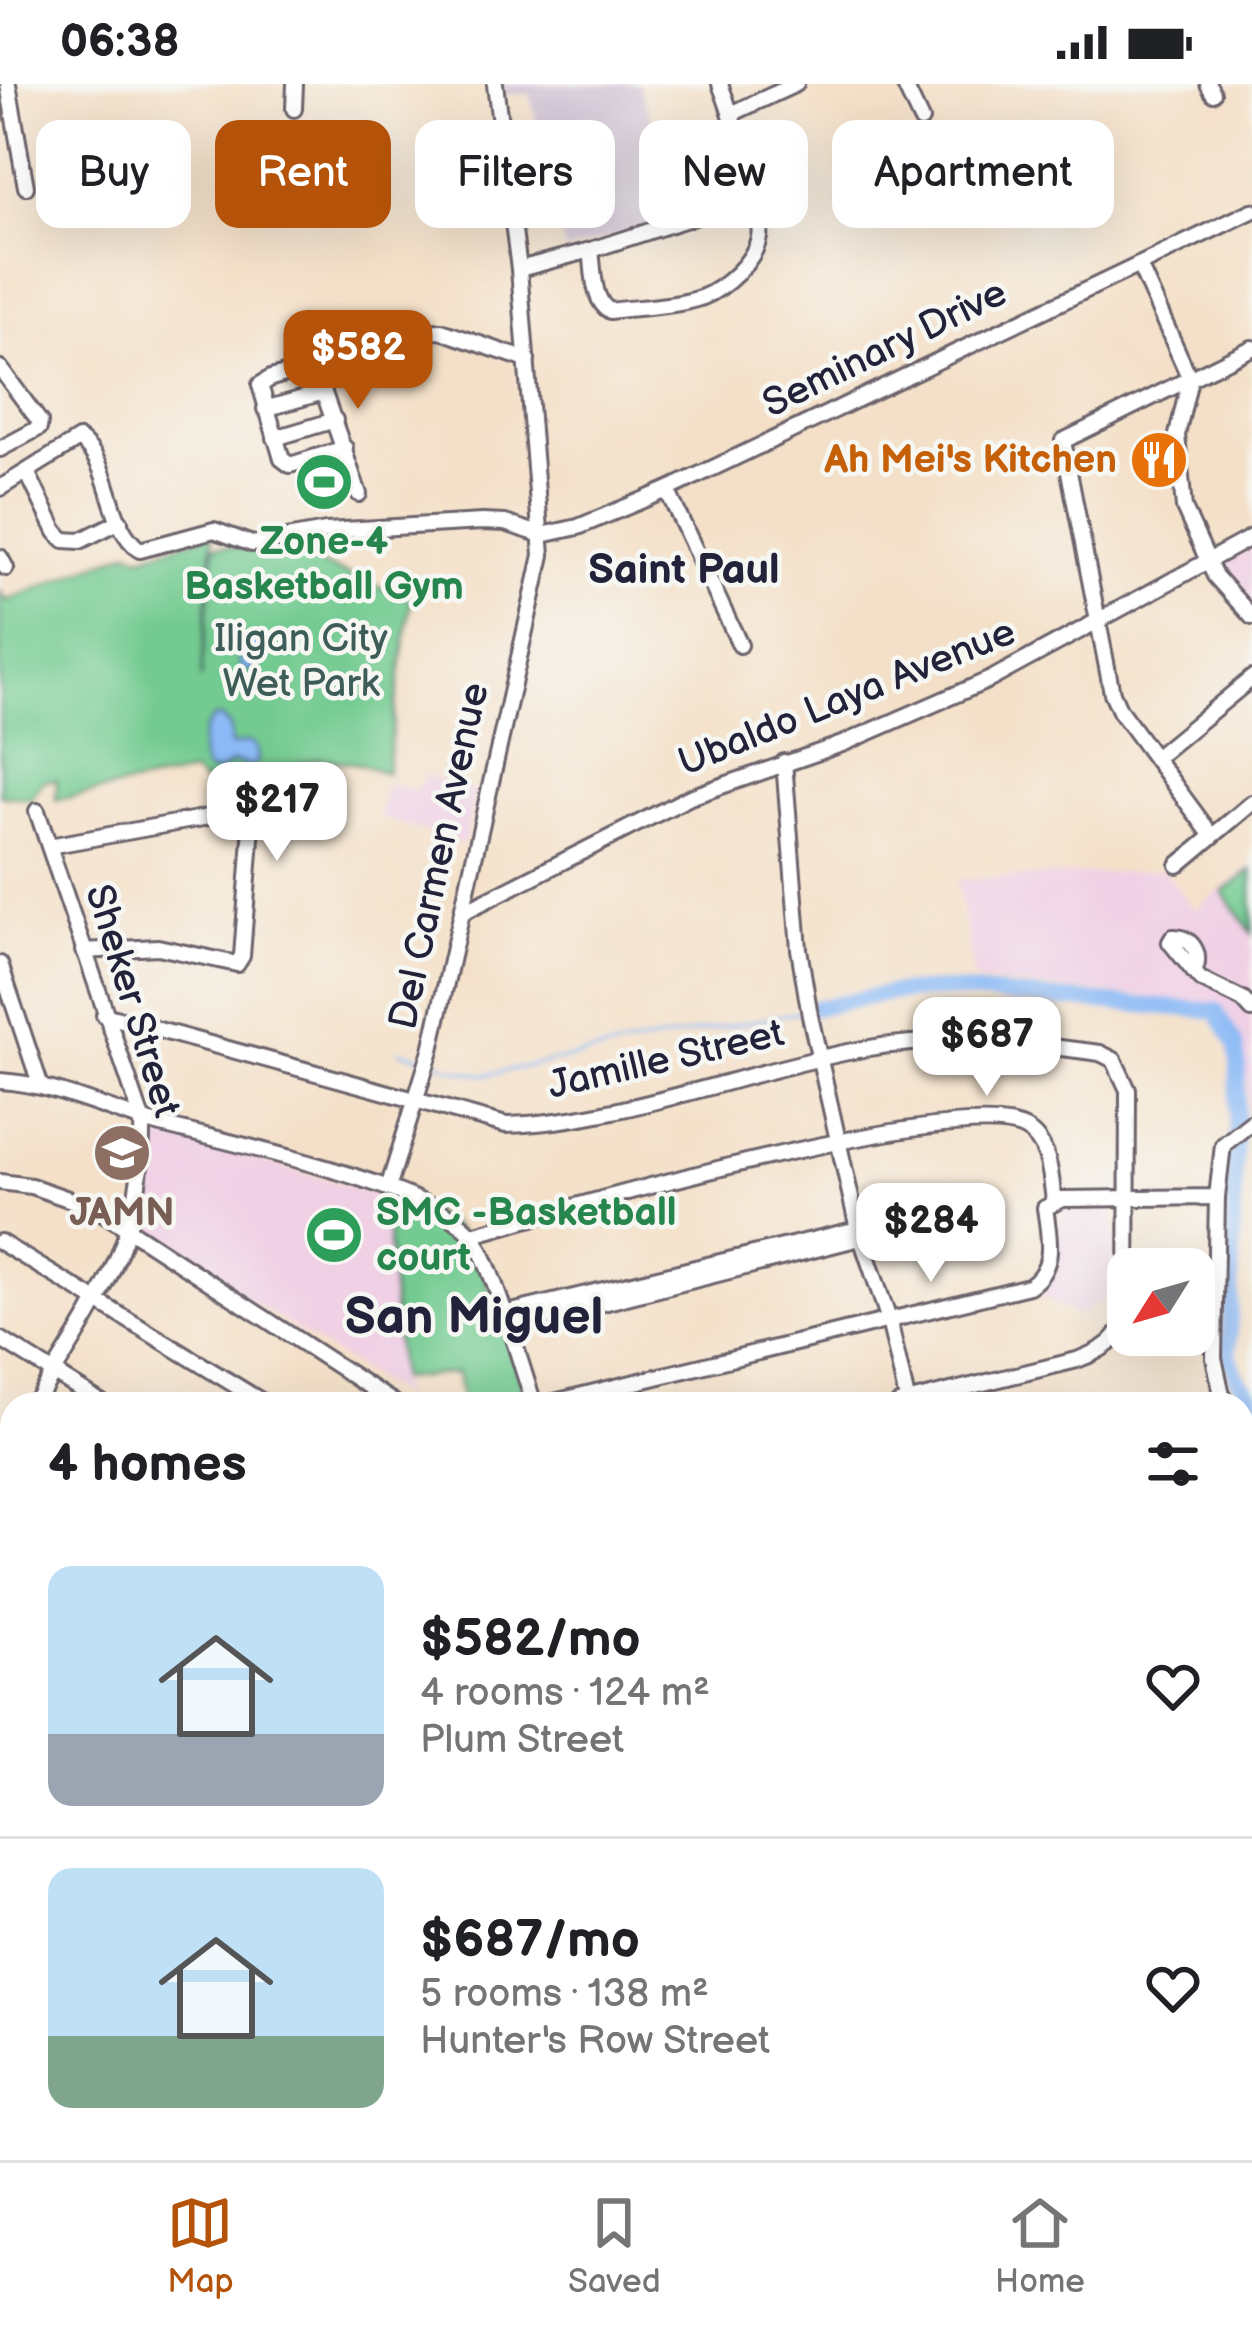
<!DOCTYPE html>
<html lang="en">
<head>
<meta charset="utf-8">
<style>
	:root { --surface:#fff; --page:#f2f2f2; --text:#202124; --muted:#757577; --line:#e0e0e0; --accent:#b45309 }
	body { margin:0; font-family:"Balsamiq Sans",sans-serif; background:var(--page); color:var(--text); height:100vh; display:flex; flex-direction:column; font-size:45px; white-space:nowrap }
	* { box-sizing:border-box; margin:0 }
	p { font-size:39px; color:var(--muted) }
	.icon { flex:none; width:66px; height:66px; fill:none; stroke:currentColor; stroke-width:2; stroke-linecap:round; stroke-linejoin:round }
	.map { position:relative; flex:1; overflow:hidden }
	.details { position:absolute; left:0px; top:1308px; width:1254px; height:768px; display:flex; flex-direction:column; background:var(--surface); border-radius:36px 36px 0 0; box-shadow:0 12px 48px #0002 }
	.details>* { flex:none }
	.hud { position:absolute; left:36px; top:36px; width:1182px; height:108px; display:flex; gap:24px }
	.needle { width:78px; rotate:233deg }
	.tools { position:absolute; left:1107px; top:1164px; display:grid; gap:24px }
	.tools a { display:grid; place-items:center; width:108px; height:108px; border-radius:24px; background:var(--surface); box-shadow:0 12px 48px #0002; font-size:60px }
	.price { position:absolute; translate:-50% -102px; padding:0 27px; border-radius:24px; background:#fff; color:#222; font-size:39px; line-height:78px; filter:drop-shadow(0 3px 6px #0008) }
	.price::after { content:''; position:absolute; left:50%; top:72px; width:36px; height:27px; margin-left:-18px; background:inherit; clip-path:polygon(0 0,100% 0,50% 100%) }
	.price.selected { background:var(--accent); color:#fff }
	ul { padding:0; list-style:none }
	li { display:flex; align-items:center; gap:36px; height:300px; padding:0 48px }
	li+li { border-top:3px solid var(--line) }
	li span { display:grid; place-items:center; flex:none; width:336px; height:240px; border-radius:24px; color:#555 }
	li>.icon { margin-inline-start:auto }
	span .icon { width:144px; height:144px; fill:#fffc; stroke-width:1 }
	li b { font-size:51px }
	h2 { display:flex; justify-content:space-between; align-items:center; height:144px; padding:0 48px; font-size:51px }
	.pill { padding:0 42px; border-radius:24px; background:var(--surface); box-shadow:0 12px 48px #0002; font-size:42px; line-height:108px }
	.pill.selected { background:var(--accent); color:#fff }
	.status { display:flex; justify-content:space-between; align-items:center; height:84px; padding:0 60px; background:var(--surface); direction:ltr }
	.status svg { height:33px; fill:currentColor }
	.tabs { display:flex; justify-content:space-around; align-items:center; height:168px; border-top:3px solid var(--line); background:var(--surface); font-size:33px; color:var(--muted) }
	.tabs a { display:grid; justify-items:center; gap:6px }
	.tabs .selected { color:var(--accent) }
	.map>svg:first-child { display:block }
	.built { fill:#f0d0e5 }
	.industrial { fill:#cebed2 }
	.green { fill:#73cb91; stroke:#4a7666; stroke-width:3 }
	.water { fill:#8bbaf6; stroke:#566e98; stroke-width:3 }
	.lines { fill:none; stroke-linecap:round; stroke-linejoin:round }
	.stream { stroke:#8bbaf6; stroke-width:3 }
	.river { stroke:#8bbaf6; stroke-width:16 }
	.minor-casing { stroke:#6c646c; stroke-width:20 }
	.highway-casing { stroke:#6c646c; stroke-width:27 }
	.minor { stroke:#fff; stroke-width:14 }
	.highway { stroke:#fff; stroke-width:21 }
	.labels { text-anchor:middle; dominant-baseline:central; stroke-width:9; stroke-linejoin:round; paint-order:stroke }
	.street-label { font-size:39px; fill:#22223b; stroke:#f6f6f2 }
	.food-label { font-size:39px; font-weight:bold; fill:#c56008; stroke:#f6f6f2; text-anchor:end }
	.leisure-label { font-size:39px; font-weight:bold; fill:#27864d; stroke:#f6f6f2 }
	.park-label { font-size:39px; fill:#3e5d59; stroke:#f6f6f2 }
	.education-label { font-size:39px; font-weight:bold; fill:#785e54; stroke:#f6f6f2 }
	.neighbourhood-label { font-size:42px; font-weight:bold; fill:#22223b; stroke:#f6f6f2 }
	.district-label { font-size:51px; font-weight:bold; fill:#22223b; stroke:#f6f6f2 }
</style>
</head>
<body>
<div class="status"><b>06:38</b><svg viewBox="0 0 49 12"><path d="M0 12V9h3v3zM5 12V6h3v6zM10 12V3h3v9zM15 12V0h3v12zM26 1h20v11H26zM47 4h2v5h-2z"/></svg></div>
<div class="map">
<svg width="1252" height="2076" viewBox="0 0 1252 2076">
	<rect width="100%" height="100%" fill="#f6f6f2"/>
	<filter id="ink" filterUnits="userSpaceOnUse"><feTurbulence type="fractalNoise" baseFrequency=".00833" numOctaves="2"/><feDisplacementMap in="SourceGraphic" scale="24" xChannelSelector="R" yChannelSelector="G"/><feConvolveMatrix kernelMatrix="1 2 1 2 8 2 1 2 1" color-interpolation-filters="sRGB"/></filter>
	<filter id="wash" filterUnits="userSpaceOnUse"><feTurbulence type="fractalNoise" baseFrequency=".004" numOctaves="4" result="noise"/><feDisplacementMap in="SourceGraphic" scale="48" xChannelSelector="R" yChannelSelector="G"/><feGaussianBlur stdDeviation="2.7" result="paint"/><feColorMatrix in="noise" values="0 0 0 0 0 0 0 0 0 0 0 0 0 0 0 0 0 1.4 0 .05"/><feComposite in="paint" operator="in"/></filter>
	<g filter="url(#wash)">
		<rect width="100%" height="100%" fill="#f4e0c8"/>
		<g class="built">
			<polygon points="1252,463 1252,524 1219,483"/>
			<polygon points="424,691 476,707 464,760 379,733 387,698 417,707"/>
			<polygon points="1252,782 1252,1030 1249,1032 1242,956 1220,920 974,897 957,796 1164,786 1194,826"/>
			<polygon points="148,1044 385,1113 401,1312 135,1143"/>
			<polygon points="1113,1118 1116,1209 1076,1232 1037,1210 1055,1187 1060,1134 1067,1123"/>
			<polygon points="0,1538 12,1545 12,1599 0,1601"/>
			<polygon points="429,2064 833,2064 838,2076 434,2076"/>
		</g>
		<polygon class="industrial" points="502,0 638,0 688,132 565,167 530,10 504,11"/>
		<g class="green">
			<polygon points="213,449 201,595 215,462 281,465 411,515 386,689 360,680 319,675 256,691 203,698 192,689 56,716 57,696 44,696 31,715 0,711 0,507 7,517 129,467 142,472"/>
			<polygon points="1252,786 1252,849 1223,808"/>
			<path d="M 385,1113 C 425,1121 454,1135 477,1170 L 530,1320 L 462,1320 L 457,1289 L 399,1295 Z"/>
		</g>
		<g class="water">
			<polygon points="260,552 267,562 265,574 254,586 245,587 240,581 241,562 248,553"/>
			<path d="M 214,634 L 221,634 L 230,643 L 231,662 L 248,658 L 256,662 L 258,676 L 253,683 L 233,678 L 218,689 L 207,687 C 197,673 200,643 214,634 Z"/>
		</g>
		<g class="lines">
			<g class="stream">
				<polyline points="400,967 422,973"/>
				<polyline points="431,975 452,985 485,991 802,927"/>
			</g>
			<g class="river">
				<polyline points="814,924 890,909 940,906 1216,927 1235,960 1238,979 1229,1271 1238,1295 1252,1312"/>
				<polyline points="1242,1481 1252,1478"/>
			</g>
		</g>
	</g>
	<g filter="url(#ink)">
		<g class="lines">
			<g class="minor-casing">
				<g id="minor">
					<polyline points="8,0 26,103"/>
					<polyline points="904,0 921,36"/>
					<polyline points="1208,0 1213,9"/>
					<polyline points="294,25 295,0"/>
					<polyline points="731,30 796,0"/>
					<path d="M 591,166 C 594,186 592,217 610,227 C 639,223 675,223 703,213 C 725,204 755,177 759,153 C 764,131 730,26 720,0"/>
					<polyline points="1139,181 1190,295 1177,351 1184,424 1215,492 1252,533"/>
					<polyline points="519,185 591,166 752,114"/>
					<polyline points="308,263 359,410"/>
					<polyline points="314,282 271,294 260,301 282,375 290,381 345,364"/>
					<polyline points="0,284 40,338 39,344 0,365"/>
					<polyline points="319,293 421,248 441,247 527,276"/>
					<polyline points="265,325 324,308"/>
					<polyline points="275,354 335,336"/>
					<polyline points="27,388 56,448 64,456 80,457 120,437"/>
					<path d="M 0,404 L 79,355 C 114,380 105,441 140,466 L 214,446 L 252,460 L 326,447 L 482,438 L 505,439 L 542,451"/>
					<polyline points="667,406 740,561"/>
					<polyline points="542,451 578,443 667,406 1252,127"/>
					<polyline points="0,473 6,484"/>
					<polyline points="1155,674 1252,594"/>
					<polyline points="784,678 799,865 810,932 858,1145 889,1236 908,1320"/>
					<polyline points="1212,752 1120,627 1112,609 1063,357 1252,264"/>
					<polyline points="49,762 236,728 252,741 242,872 237,880 158,863 83,867"/>
					<polyline points="1178,781 1252,719"/>
					<polyline points="463,828 690,713 842,660 991,595 1252,453"/>
					<polyline points="0,880 40,1000"/>
					<path d="M 1194,888 C 1203,871 1192,852 1173,853 L 1170,858 L 1200,895 L 1243,916 L 1252,926"/>
					<path d="M 104,931 L 506,1041 C 621,1038 749,986 863,965 C 942,951 1022,958 1100,969 L 1114,976 L 1128,1006 L 1127,1228 C 1120,1257 1103,1266 1077,1276 L 898,1320"/>
					<path d="M 0,997 C 53,1000 99,1023 150,1038 C 223,1058 422,1098 469,1148 C 490,1170 522,1285 534,1320"/>
					<polyline points="0,1098 31,1102 97,1125 396,1320"/>
					<polyline points="388,1104 431,966 542,471 519,185 495,0"/>
					<polyline points="1217,1113 1214,1274 1224,1320"/>
					<path d="M 473,1151 C 560,1126 960,1010 1025,1045 C 1050,1058 1051,1093 1054,1118"/>
					<polyline points="0,1158 266,1320"/>
					<polyline points="503,1230 858,1145"/>
					<polyline points="508,1243 860,1154"/>
					<polyline points="0,1255 104,1320"/>
					<path d="M 34,1320 C 95,1221 145,1158 142,1035 L 37,727"/>
					<path d="M 546,1320 L 1029,1202 C 1057,1184 1049,1153 1045,1124 L 1062,1115 L 1217,1113 L 1223,1061 L 1252,1038"/>
					<polyline points="1242,1353 1252,1365"/>
					<polyline points="0,1374 12,1355"/>
					<polyline points="1242,1442 1252,1439"/>
					<polyline points="0,1605 12,1603"/>
					<polyline points="0,1790 12,1788"/>
					<polyline points="0,1841 12,1839"/>
					<polyline points="0,1953 12,1950"/>
					<polyline points="1242,1987 1252,1984"/>
					<polyline points="189,2064 191,2076"/>
					<polyline points="1199,2064 1201,2076"/>
					<polyline points="224,2076 288,2064"/>
					<polyline points="945,2076 995,2064"/>
				</g>
			</g>
			<g class="highway-casing">
				<g id="highway">
					<polyline points="0,1529 12,1536"/>
					<polyline points="1242,1659 1252,1657"/>
				</g>
			</g>
			<use href="#minor" class="minor"/>
			<use href="#highway" class="highway"/>
		</g>
	</g>
	<defs>
		<g id="restaurant-disc" transform="scale(3)"><circle r="9.5" fill="#e8710a" stroke="#f6f6f2"/><path d="M-5-6h1v4h1v-4h1v4h1v-4h1v5L-1.5 .5V6h-2V.5L-5-1ZM5-6V6H3V1.5H1.5Q1.5-4 5-6Z" fill="#fff"/></g>
		<g id="stadium-disc" transform="scale(3)"><circle r="9.5" fill="#2e9e5b" stroke="#f6f6f2"/><path d="M0-5a6.5 5 0 1 0 0 10a6.5 5 0 1 0 0-10ZM-3.5-1.8h7v3.6h-7Z" fill="#fff"/></g>
		<g id="school-disc" transform="scale(3)"><circle r="9.5" fill="#8d6e63" stroke="#f6f6f2"/><path d="M0-5L7-2L0 1L-7-2ZM-4 1L0 2.5L4 1V4Q0 6-4 4Z" fill="#fff"/></g>
	</defs>
	<g fill-rule="evenodd">
		<use href="#restaurant-disc" x="1159" y="376"/>
		<use href="#stadium-disc" x="324" y="398"/>
		<use href="#school-disc" x="122" y="1069"/>
		<use href="#stadium-disc" x="334" y="1151"/>
	</g>
	<g class="labels">
		<g class="street-label">
			<text transform="translate(885 265) rotate(-26)">Seminary Drive</text>
			<text transform="translate(847 614) rotate(-22)">Ubaldo Laya Avenue</text>
			<text transform="translate(440 772) rotate(-78)">Del Carmen Avenue</text>
			<text transform="translate(132 917) rotate(73)">Sheker Street</text>
			<text transform="translate(666 976) rotate(-13)">Jamille Street</text>
		</g>
		<g class="food-label">
			<text x="1117" y="376">Ah Mei's Kitchen</text>
		</g>
		<g class="leisure-label">
			<text x="324" y="458">Zone-4<tspan x="324" dy="45">Basketball Gym</tspan></text>
			<text x="376" y="1129" text-anchor="start">SMC -Basketball<tspan x="376" dy="45">court</tspan></text>
		</g>
		<g class="park-label">
			<text x="301" y="555">Iligan City<tspan x="301" dy="45">Wet Park</tspan></text>
		</g>
		<g class="education-label">
			<text x="122" y="1129">JAMN</text>
		</g>
		<g class="neighbourhood-label">
			<text x="684" y="486">Saint Paul</text>
		</g>
		<g class="district-label">
			<text x="474" y="1233">San Miguel</text>
		</g>
	</g>
</svg>
<div class="tools">
<a><svg class="needle" viewBox="-14 -14 28 28"><path d="M0-13l5 13h-10z" fill="#e53935"/><path d="M0 13l5-13h-10z" fill="#757577"/></svg></a>
</div>
<b class="price selected" style="left:358px;top:328px">$582</b>
<b class="price" style="left:277px;top:780px">$217</b>
<b class="price" style="left:987px;top:1015px">$687</b>
<b class="price" style="left:931px;top:1201px">$284</b>
<div class="hud">
<a class="pill">Buy</a>
<a class="pill selected">Rent</a>
<a class="pill">Filters</a>
<a class="pill">New</a>
<a class="pill">Apartment</a>
</div>
<section class="details">
<h2>4 homes<svg class="icon" aria-label="filters" viewBox="0 0 24 24"><path d="M4 7h16M4 17h16"/><circle cx="9" cy="7" r="2"/><circle cx="15" cy="17" r="2"/></svg></h2>
<ul>
<li><span style="background:linear-gradient(#bfe0f5 70%,#9aa5b1 0)"><svg class="icon" aria-label="home" viewBox="0 0 24 24"><path d="M3 11l9-7 9 7M6 9v11h12V9"/></svg></span><div><b>$582/mo</b><p>4 rooms · 124 m²</p><p>Plum Street</p></div><svg class="icon" aria-label="heart" viewBox="0 0 24 24"><path d="M12 20l-8-8c-3-5 5-10 8-4 3-6 11-1 8 4z"/></svg></li>
<li><span style="background:linear-gradient(#bfe0f5 70%,#7fa58c 0)"><svg class="icon" aria-label="home" viewBox="0 0 24 24"><path d="M3 11l9-7 9 7M6 9v11h12V9"/></svg></span><div><b>$687/mo</b><p>5 rooms · 138 m²</p><p>Hunter's Row Street</p></div><svg class="icon" aria-label="heart" viewBox="0 0 24 24"><path d="M12 20l-8-8c-3-5 5-10 8-4 3-6 11-1 8 4z"/></svg></li>
</ul>
</section>
</div>
<nav class="tabs">
<a class="selected"><svg class="icon" aria-label="map" viewBox="0 0 24 24"><path d="M3 6l6-2 6 2 6-2v14l-6 2-6-2-6 2zM9 4v14M15 6v14"/></svg>Map</a>
<a><svg class="icon" aria-label="saved" viewBox="0 0 24 24"><path d="M7 4h10v16l-5-4-5 4z"/></svg>Saved</a>
<a><svg class="icon" aria-label="home" viewBox="0 0 24 24"><path d="M3 11l9-7 9 7M6 9v11h12V9"/></svg>Home</a>
</nav>
</body>
</html>
